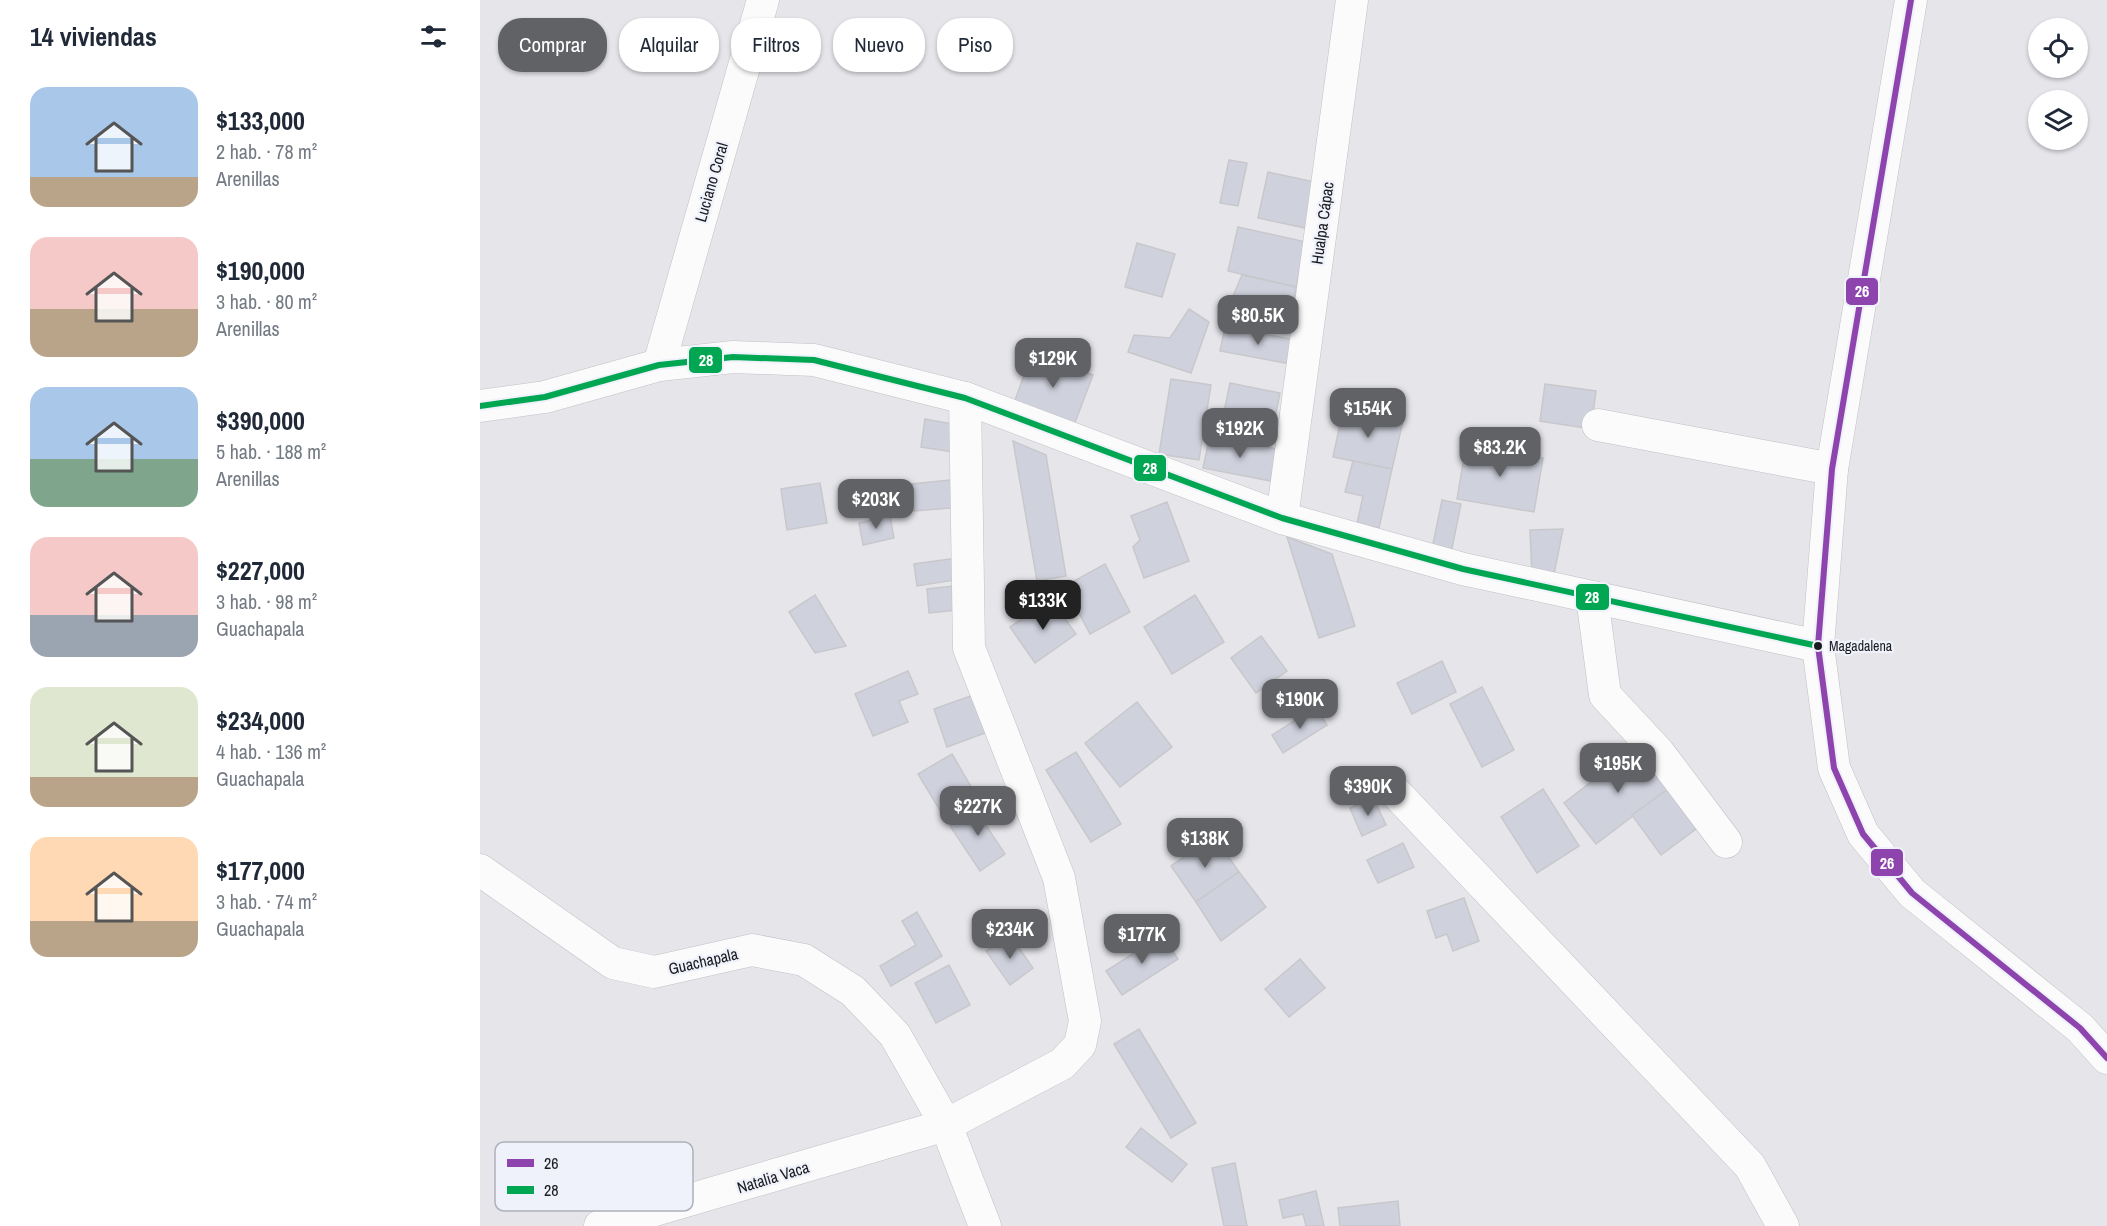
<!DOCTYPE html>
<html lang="es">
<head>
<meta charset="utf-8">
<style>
	:root { --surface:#fff; --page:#f6f6f7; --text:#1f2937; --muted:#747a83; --accent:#616265 }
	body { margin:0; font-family:"Archivo Narrow",sans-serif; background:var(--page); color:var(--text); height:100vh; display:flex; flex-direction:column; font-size:22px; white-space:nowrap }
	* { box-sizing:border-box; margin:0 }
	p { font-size:20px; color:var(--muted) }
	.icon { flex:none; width:33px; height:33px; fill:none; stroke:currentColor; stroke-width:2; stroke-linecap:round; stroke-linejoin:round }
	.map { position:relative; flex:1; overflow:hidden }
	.drawer { display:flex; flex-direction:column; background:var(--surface); width:480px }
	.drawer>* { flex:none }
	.top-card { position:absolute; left:18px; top:18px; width:570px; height:54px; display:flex; gap:12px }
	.controls { position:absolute; left:1548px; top:18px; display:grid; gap:12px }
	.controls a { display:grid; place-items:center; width:60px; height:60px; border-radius:50%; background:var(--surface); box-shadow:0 2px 4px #0004; font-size:30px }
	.price { position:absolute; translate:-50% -51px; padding:0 14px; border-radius:12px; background:var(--accent); color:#fff; font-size:20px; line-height:39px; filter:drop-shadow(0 2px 3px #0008) }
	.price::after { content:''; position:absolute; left:50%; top:36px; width:18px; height:14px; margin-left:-9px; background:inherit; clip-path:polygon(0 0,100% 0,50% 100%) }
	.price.selected { background:#222; color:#fff }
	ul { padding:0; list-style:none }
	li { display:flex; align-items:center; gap:18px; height:150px; padding:0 30px }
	li span { display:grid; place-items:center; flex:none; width:168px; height:120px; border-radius:18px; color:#555 }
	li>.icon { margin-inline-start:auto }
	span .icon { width:72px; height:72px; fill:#fffc; stroke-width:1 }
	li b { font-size:26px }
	h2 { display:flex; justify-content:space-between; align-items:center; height:72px; padding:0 30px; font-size:26px }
	.chip { padding:0 21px; border-radius:24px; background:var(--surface); box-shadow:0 2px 4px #0004; font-size:21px; line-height:54px }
	.chip.selected { background:var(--accent); color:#fff }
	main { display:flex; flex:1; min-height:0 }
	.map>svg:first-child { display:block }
	.building { fill:#cfd1dd; stroke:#c8c8cc; stroke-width:1.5 }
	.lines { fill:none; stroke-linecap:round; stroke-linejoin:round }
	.street-casing { stroke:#c1c1c5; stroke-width:33 }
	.street { stroke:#fbfbfc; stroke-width:32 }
	.bus-1-casing { stroke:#eff1fb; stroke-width:10 }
	.bus-2-casing { stroke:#eff1fb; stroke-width:10 }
	.bus-1 { stroke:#8e44ad; stroke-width:6 }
	.bus-2 { stroke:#00a651; stroke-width:6 }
	.bus-dot { fill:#1a1b1e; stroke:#eff1fb; stroke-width:2 }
	.labels { text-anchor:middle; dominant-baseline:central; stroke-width:4.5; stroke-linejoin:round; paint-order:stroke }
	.bus-label { font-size:14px; fill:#1a1b1e; stroke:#eff1fb; text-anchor:start }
	.street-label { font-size:16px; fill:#1a1b1e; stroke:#eff1fb }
	.key { fill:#eff1fb; stroke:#afb1b9; stroke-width:1.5 }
	.key-label { font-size:16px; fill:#1a1b1e }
	.line-badge { stroke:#eff1fb; stroke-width:2 }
	.badge-label { font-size:16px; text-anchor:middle; font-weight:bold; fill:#fff }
</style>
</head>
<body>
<main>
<section class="drawer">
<h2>14 viviendas<svg class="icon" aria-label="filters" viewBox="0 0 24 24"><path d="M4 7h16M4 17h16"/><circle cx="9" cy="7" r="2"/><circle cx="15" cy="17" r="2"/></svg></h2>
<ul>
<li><span style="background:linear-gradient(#a9c7e8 75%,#b9a48a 0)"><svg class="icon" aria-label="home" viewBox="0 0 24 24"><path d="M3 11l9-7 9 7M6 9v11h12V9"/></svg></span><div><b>$133,000</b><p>2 hab. · 78 m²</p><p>Arenillas</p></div></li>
<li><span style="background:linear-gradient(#f6c9c9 60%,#b9a48a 0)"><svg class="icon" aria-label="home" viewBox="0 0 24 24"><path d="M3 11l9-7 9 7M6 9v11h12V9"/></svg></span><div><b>$190,000</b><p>3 hab. · 80 m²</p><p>Arenillas</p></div></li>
<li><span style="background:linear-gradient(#a9c7e8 60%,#7fa58c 0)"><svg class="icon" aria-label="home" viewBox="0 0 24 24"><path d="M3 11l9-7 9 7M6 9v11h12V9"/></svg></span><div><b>$390,000</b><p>5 hab. · 188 m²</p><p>Arenillas</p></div></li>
<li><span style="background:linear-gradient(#f6c9c9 65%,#9aa5b1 0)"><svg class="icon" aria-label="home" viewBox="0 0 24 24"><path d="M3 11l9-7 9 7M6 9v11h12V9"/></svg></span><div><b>$227,000</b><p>3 hab. · 98 m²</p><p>Guachapala</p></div></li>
<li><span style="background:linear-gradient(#dfe7d0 75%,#b9a48a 0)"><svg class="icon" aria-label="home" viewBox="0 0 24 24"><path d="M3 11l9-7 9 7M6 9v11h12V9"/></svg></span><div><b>$234,000</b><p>4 hab. · 136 m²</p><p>Guachapala</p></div></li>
<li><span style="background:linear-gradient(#ffd9b3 70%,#b9a48a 0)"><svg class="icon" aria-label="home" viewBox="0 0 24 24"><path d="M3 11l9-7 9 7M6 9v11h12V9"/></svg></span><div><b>$177,000</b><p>3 hab. · 74 m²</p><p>Guachapala</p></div></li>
</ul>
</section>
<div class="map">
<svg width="1627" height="1226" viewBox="0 0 1627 1226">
	<rect width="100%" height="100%" fill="#e5e5ea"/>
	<g class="building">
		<polygon points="749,160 767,163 758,206 740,203"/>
		<polygon points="788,172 835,182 825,228 778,218"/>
		<polygon points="758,227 826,242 816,287 748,271"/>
		<polygon points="657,243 695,254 682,297 645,287"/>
		<polygon points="762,275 816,287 812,314 750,303"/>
		<polygon points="709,309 729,322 711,373 648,352 654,335 690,338"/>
		<polygon points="745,327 815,340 811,364 740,351"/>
		<polygon points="552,353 613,375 594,425 534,403"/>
		<polygon points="691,379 731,385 719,460 679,454"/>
		<polygon points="750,383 800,393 789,446 739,436"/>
		<polygon points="1065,384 1116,391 1111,429 1060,421"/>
		<polygon points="863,410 923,421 912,469 853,457"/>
		<polygon points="445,419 478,425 473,452 441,447"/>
		<polygon points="730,436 797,449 791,481 723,468"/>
		<polygon points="533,441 566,455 586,576 557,581"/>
		<polygon points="986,445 1063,458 1054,512 977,499"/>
		<polygon points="873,461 912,469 899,528 877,524 883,496 865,492"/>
		<polygon points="480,479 483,507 434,511 432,484"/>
		<polygon points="340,483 347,523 307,530 301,489"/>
		<polygon points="962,500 981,504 971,553 952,549"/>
		<polygon points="687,502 709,561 664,578 653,547 660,540 651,516"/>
		<polygon points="410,516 414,538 383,545 379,523"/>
		<polygon points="1083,529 1073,579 1052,575 1050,530"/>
		<polygon points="807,537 852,554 875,626 839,638"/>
		<polygon points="477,558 481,579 437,586 434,564"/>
		<polygon points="625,564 650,612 610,634 585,586"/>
		<polygon points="483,585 486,609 449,613 447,589"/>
		<polygon points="335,595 366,646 335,653 309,612"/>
		<polygon points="715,595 744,642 692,674 664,627"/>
		<polygon points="571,599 596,634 555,663 530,627"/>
		<polygon points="781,636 807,671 776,693 751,658"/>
		<polygon points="962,661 976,692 932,714 917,683"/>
		<polygon points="428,671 438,694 419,701 428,722 393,736 375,694"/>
		<polygon points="1002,687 1034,750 1002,767 970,704"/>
		<polygon points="499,693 513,730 467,747 454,709"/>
		<polygon points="657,702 692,747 640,787 605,743"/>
		<polygon points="836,707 847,725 803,753 792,735"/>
		<polygon points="1160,744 1191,787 1116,844 1084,803"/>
		<polygon points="596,752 641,824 611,842 566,770"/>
		<polygon points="472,754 500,802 467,822 438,774"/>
		<polygon points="1191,787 1220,826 1181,855 1152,815"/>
		<polygon points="1063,789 1099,846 1057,873 1021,817"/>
		<polygon points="893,797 906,825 882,836 870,808"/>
		<polygon points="504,802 512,815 503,821 525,854 500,871 470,826"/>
		<polygon points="734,836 759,872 716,902 691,866"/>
		<polygon points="923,843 934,867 898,883 887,860"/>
		<polygon points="759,872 786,907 741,941 716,902"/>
		<polygon points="984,898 999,941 973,951 967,934 956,938 947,911"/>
		<polygon points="437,912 462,956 411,986 400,966 436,945 422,921"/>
		<polygon points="530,935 553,968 530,985 506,951"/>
		<polygon points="682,935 698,959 642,995 626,971"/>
		<polygon points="820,959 845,988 809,1017 785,989"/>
		<polygon points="469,965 490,1005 456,1023 435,983"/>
		<polygon points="659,1029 716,1123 691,1138 634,1044"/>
		<polygon points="661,1128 707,1164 692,1182 646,1147"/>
		<polygon points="755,1163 767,1226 744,1226 732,1168"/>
		<polygon points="836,1191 844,1226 826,1226 823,1214 803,1218 799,1200"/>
		<polygon points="918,1201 920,1226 860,1226 858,1208"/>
	</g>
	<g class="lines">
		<g class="street-casing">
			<g id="street">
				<polyline points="1431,0 1352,469 1338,646 1354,768 1383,834 1432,893 1600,1028 1627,1058"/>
				<polyline points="179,365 283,0"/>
				<polyline points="0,406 65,397 179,365 253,357 334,360 485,398 802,518 983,569 1338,646"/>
				<polyline points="1118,425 1352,469"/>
				<polyline points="802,518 872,0"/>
				<polyline points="1112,597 1125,695 1179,753 1246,842"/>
				<polyline points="916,793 1270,1166 1303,1226"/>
				<polyline points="0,870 133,963 174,972 272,950 324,960 373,991 415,1035 466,1125 505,1226"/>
				<polyline points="120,1226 466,1125 582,1064 600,1045 605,1021 579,878 489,648 485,398"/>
			</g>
		</g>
		<use href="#street" class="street"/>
		<g class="bus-1-casing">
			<polyline id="bus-1" points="1431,0 1352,469 1338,646 1354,768 1383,834 1432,893 1600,1028 1627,1058"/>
		</g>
		<g class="bus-2-casing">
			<polyline id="bus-2" points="0,406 65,397 179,365 253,357 334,360 485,398 802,518 983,569 1338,646"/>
		</g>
		<use href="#bus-1" class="bus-1"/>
		<use href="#bus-2" class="bus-2"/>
	</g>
	<circle class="bus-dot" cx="1338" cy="646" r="5"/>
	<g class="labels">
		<g class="bus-label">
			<text x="1349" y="646">Magadalena</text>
		</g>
		<g class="street-label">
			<text transform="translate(231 182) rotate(-74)">Luciano Coral</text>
			<text transform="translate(842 223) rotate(-82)">Hualpa Cápac</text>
			<text transform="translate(223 961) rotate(-13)">Guachapala</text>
			<text transform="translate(293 1177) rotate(-17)">Natalia Vaca</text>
		</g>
	</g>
	<rect x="15" y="1142" width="198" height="69" rx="9" class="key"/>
	<rect x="27" y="1159" width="27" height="8" fill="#8e44ad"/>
	<rect x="27" y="1186" width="27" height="8" fill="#00a651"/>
	<g class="key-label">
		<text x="64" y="1169">26</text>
		<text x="64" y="1196">28</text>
	</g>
	<g class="line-badge">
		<rect x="1365" y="277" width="34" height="29" rx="6" fill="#8e44ad"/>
		<rect x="208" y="346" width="35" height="28" rx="6" fill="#00a651"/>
		<rect x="653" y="454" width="34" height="28" rx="6" fill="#00a651"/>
		<rect x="1095" y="583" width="35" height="28" rx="6" fill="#00a651"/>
		<rect x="1390" y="848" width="34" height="29" rx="6" fill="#8e44ad"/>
	</g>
	<g class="badge-label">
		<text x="1382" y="297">26</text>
		<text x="226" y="366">28</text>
		<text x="670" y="474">28</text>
		<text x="1112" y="603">28</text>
		<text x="1407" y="869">26</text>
	</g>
</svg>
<div class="controls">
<a><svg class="icon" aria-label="locate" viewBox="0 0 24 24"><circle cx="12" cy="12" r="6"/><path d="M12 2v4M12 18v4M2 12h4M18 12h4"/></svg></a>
<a><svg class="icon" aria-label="layers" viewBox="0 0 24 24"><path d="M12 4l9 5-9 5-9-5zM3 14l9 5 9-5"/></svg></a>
</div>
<b class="price" style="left:778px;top:346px">$80.5K</b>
<b class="price" style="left:573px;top:389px">$129K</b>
<b class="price" style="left:888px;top:439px">$154K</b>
<b class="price" style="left:760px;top:459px">$192K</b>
<b class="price" style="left:1020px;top:478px">$83.2K</b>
<b class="price" style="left:396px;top:530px">$203K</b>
<b class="price selected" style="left:563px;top:631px">$133K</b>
<b class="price" style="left:820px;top:730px">$190K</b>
<b class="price" style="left:1138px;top:794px">$195K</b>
<b class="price" style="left:888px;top:817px">$390K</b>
<b class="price" style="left:498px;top:837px">$227K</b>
<b class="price" style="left:725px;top:869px">$138K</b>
<b class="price" style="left:530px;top:960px">$234K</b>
<b class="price" style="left:662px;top:965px">$177K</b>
<div class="top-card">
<a class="chip selected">Comprar</a>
<a class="chip">Alquilar</a>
<a class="chip">Filtros</a>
<a class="chip">Nuevo</a>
<a class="chip">Piso</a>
</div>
</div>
</main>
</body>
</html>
